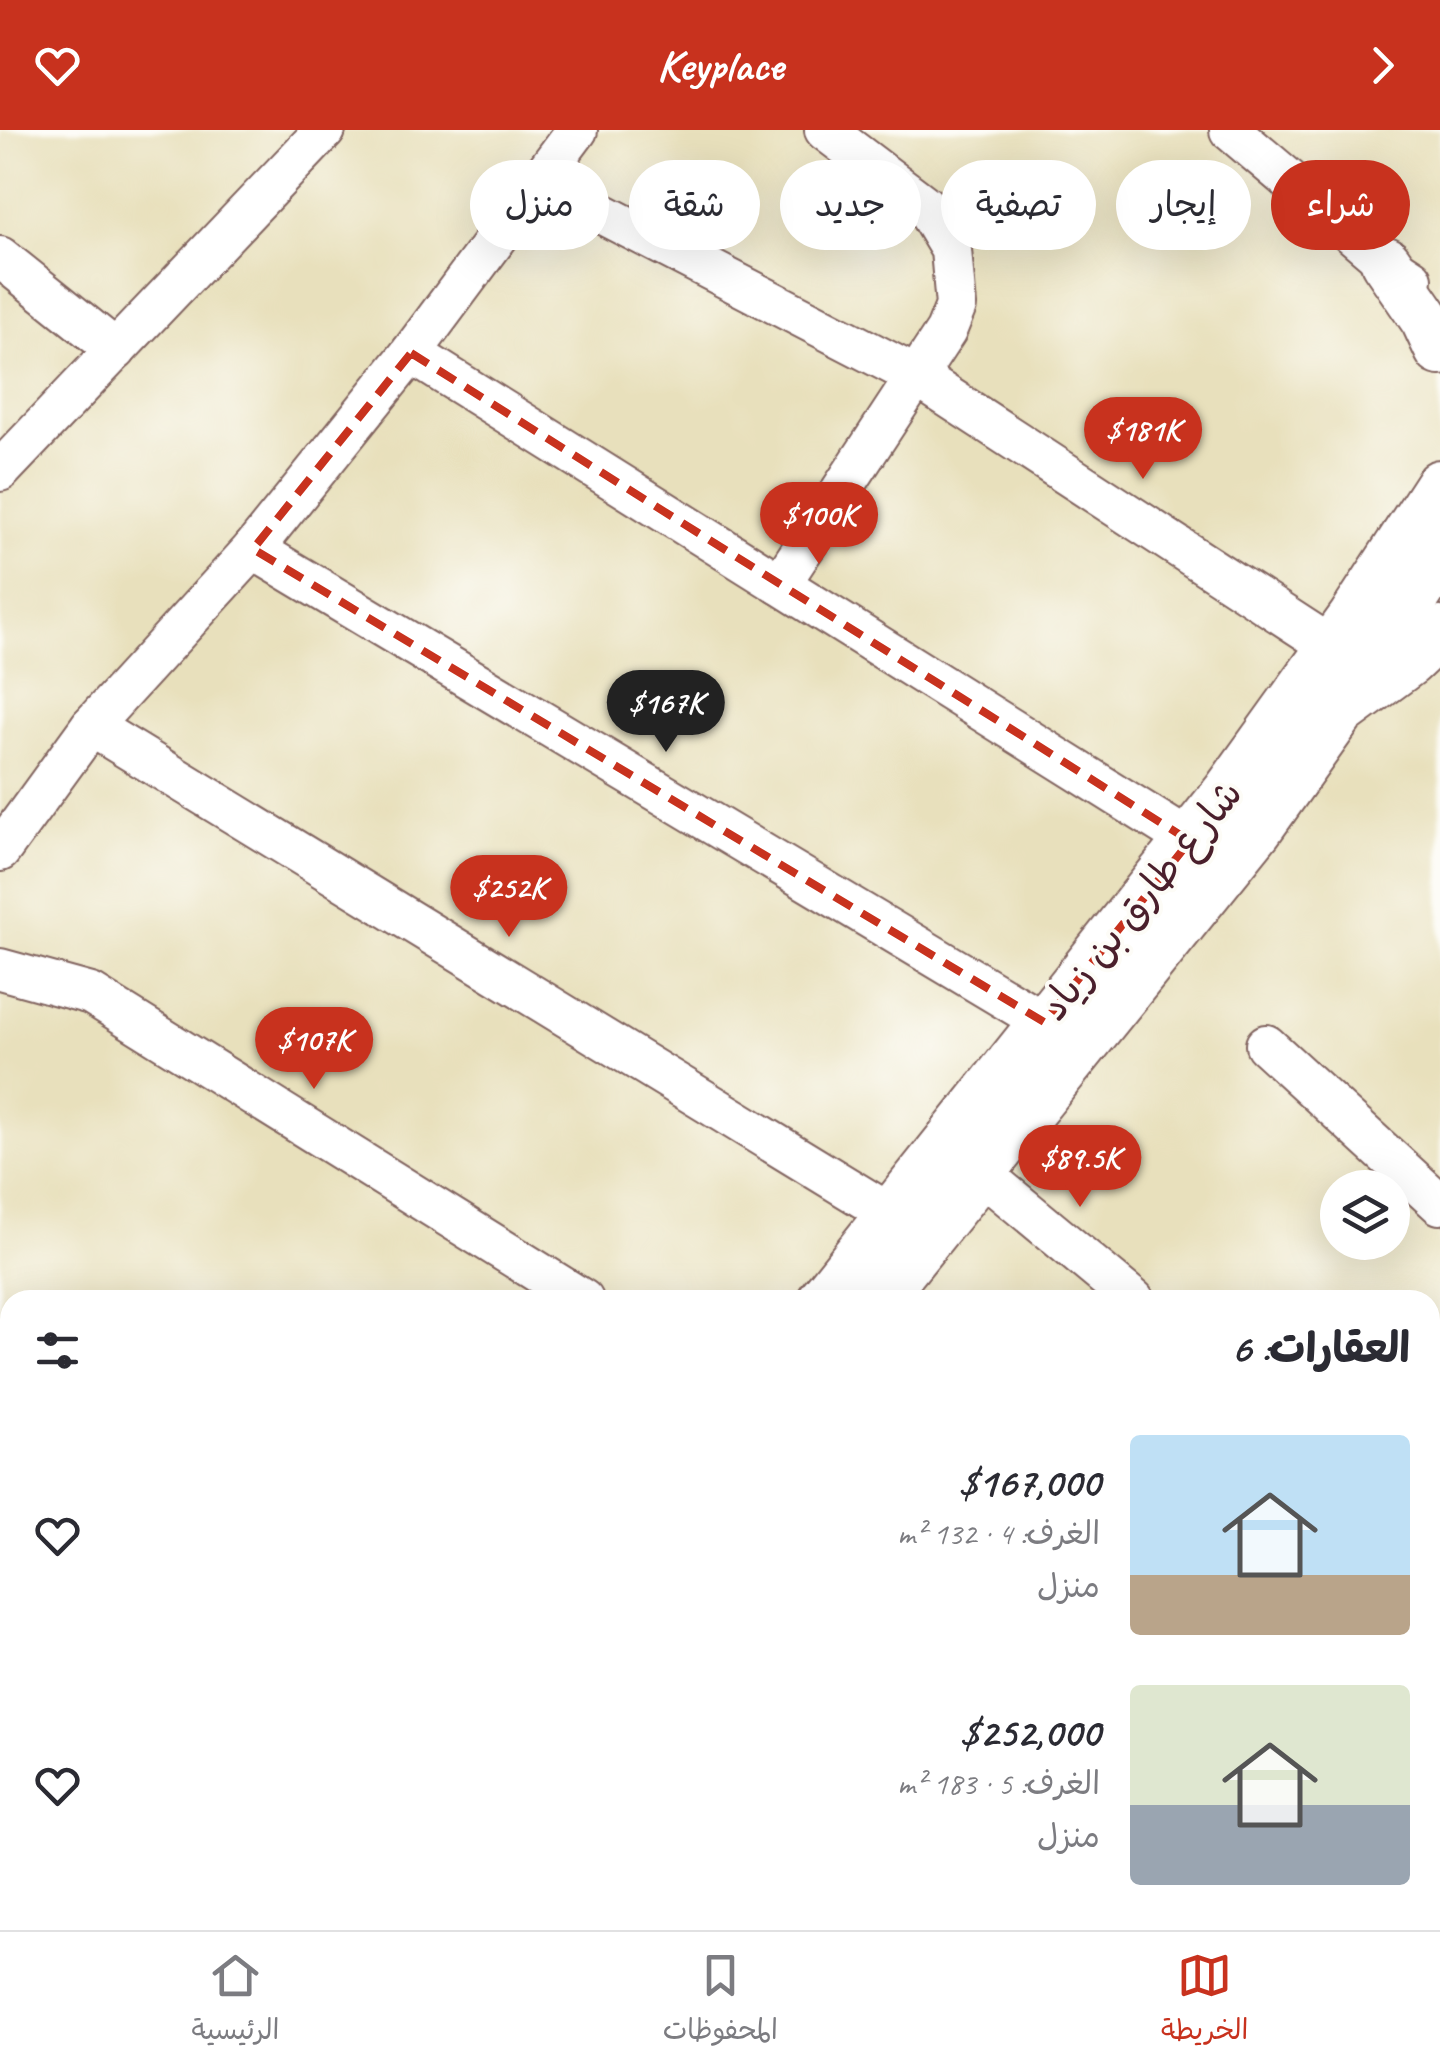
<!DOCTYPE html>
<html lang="ar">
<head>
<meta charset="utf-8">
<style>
	:root { --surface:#fff; --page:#f7f7f7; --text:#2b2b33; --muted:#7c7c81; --line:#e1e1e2; --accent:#c8321e }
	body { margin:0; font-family:Caveat,"Playpen Sans Arabic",sans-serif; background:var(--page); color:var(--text); direction:rtl; height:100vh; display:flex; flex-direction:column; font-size:38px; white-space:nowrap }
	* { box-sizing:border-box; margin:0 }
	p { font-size:32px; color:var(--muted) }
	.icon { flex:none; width:55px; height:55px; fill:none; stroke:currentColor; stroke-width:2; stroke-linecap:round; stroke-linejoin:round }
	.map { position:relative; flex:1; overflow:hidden; direction:ltr }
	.sheet { position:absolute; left:0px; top:1160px; width:1440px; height:640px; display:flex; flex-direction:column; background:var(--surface); border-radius:30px 30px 0 0; box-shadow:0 10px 40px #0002; direction:rtl }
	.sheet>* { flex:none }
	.guide { position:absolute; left:30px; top:30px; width:1380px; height:90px; direction:rtl; display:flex; gap:20px }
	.tools { position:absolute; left:1320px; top:1040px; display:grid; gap:20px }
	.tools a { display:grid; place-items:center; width:90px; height:90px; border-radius:50%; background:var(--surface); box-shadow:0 10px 40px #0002; font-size:50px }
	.price { position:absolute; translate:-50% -85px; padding:0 22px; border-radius:35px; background:var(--accent); color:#fff; font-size:32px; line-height:65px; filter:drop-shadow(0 2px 5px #0008) }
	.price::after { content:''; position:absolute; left:50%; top:60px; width:30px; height:22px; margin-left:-15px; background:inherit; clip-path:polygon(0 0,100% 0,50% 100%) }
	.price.current { background:#222; color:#fff }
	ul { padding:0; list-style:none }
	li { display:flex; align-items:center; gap:30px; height:250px; padding:0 30px }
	li span { display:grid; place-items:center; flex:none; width:280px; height:200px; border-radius:10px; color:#555 }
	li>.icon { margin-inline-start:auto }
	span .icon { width:120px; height:120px; fill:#fffc; stroke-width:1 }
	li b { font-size:42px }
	h2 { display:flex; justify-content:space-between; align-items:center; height:120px; padding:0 30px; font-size:42px }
	.tag { padding:0 35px; border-radius:45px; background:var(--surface); box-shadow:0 10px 40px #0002; font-size:35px; line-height:90px }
	.tag.current { background:var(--accent); color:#fff }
	header { display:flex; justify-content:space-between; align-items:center; height:130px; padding:0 30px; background:var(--accent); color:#fff; font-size:45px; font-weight:800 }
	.dock { display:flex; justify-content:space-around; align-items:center; height:140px; border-top:2px solid var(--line); background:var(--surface); font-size:28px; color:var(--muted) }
	.dock a { display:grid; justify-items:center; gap:5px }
	.dock .current { color:var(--accent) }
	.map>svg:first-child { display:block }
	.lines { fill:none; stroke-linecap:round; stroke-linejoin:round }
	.minor-casing { stroke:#81635e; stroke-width:44 }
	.major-casing { stroke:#81635e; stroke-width:54 }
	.path { stroke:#81635e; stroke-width:6; stroke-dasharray:2.5 8; stroke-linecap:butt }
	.minor { stroke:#fff; stroke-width:40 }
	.major { stroke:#fff; stroke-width:50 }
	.marked { fill:none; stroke:#c8321e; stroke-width:8; stroke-dasharray:20 12; stroke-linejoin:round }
	.labels { text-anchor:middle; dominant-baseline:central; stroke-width:8; stroke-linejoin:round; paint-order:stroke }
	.street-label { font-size:40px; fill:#4a1f2b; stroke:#fdfcf7 }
</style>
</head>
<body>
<header><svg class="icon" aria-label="forward" viewBox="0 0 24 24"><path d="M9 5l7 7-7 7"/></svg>Keyplace<svg class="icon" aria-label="heart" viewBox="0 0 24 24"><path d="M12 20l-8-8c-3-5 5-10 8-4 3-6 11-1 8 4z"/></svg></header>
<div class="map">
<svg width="1440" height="1800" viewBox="0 0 1440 1800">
	<rect width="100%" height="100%" fill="#fdfcf7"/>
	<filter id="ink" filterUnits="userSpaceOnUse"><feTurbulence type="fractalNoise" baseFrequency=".01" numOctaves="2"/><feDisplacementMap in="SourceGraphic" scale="20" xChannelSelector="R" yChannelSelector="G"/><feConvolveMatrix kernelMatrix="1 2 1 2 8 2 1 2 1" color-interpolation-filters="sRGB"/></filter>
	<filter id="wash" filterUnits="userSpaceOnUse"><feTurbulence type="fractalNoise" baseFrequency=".0048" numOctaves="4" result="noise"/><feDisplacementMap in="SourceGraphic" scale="40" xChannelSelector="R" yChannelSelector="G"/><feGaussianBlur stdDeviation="2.25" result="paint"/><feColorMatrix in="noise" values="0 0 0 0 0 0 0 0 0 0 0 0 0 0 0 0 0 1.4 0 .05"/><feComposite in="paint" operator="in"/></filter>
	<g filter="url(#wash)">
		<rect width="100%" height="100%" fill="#e8e0bc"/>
	</g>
	<g filter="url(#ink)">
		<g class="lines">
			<g class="minor-casing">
				<g id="minor">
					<polyline points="1230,0 1386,132 1412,149"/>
					<polyline points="537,50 916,246 1332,517"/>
					<polyline points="0,127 116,220"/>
					<polyline points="411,223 1190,711"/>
					<polyline points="0,341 325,0"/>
					<polyline points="253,419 1044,892"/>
					<polyline points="780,454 946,201 956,176 951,120 924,75 825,0"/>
					<polyline points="91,596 890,1084"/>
					<polyline points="0,721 91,596 253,419 411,223 577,0"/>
					<polyline points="0,839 91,864 583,1170"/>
					<polyline points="1266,915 1440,1074"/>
					<polyline points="982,1044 1134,1170"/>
					<polyline points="1430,1426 1440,1419"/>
					<polyline points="0,1544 10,1549"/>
					<polyline points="0,1751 10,1757"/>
					<polyline points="64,1790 81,1800"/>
					<polyline points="729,1790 755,1800"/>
					<polyline points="794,1800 813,1790"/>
				</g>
			</g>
			<g class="major-casing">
				<g id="major">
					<polyline points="1386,132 1426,190 1440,220"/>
					<polyline points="1360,552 1440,427"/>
					<polyline points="823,1170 1228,662 1354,487 1440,355"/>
					<polyline points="877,1170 1257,699 1341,581 1409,531 1440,502"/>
					<polyline points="391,1800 396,1790"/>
					<polyline points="459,1800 464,1790"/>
				</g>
			</g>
			<g class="path">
				<polyline points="1430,1468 1440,1486"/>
				<polyline points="1430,1714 1440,1706"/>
			</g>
			<use href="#minor" class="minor"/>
			<use href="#major" class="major"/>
		</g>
	</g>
	<path class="marked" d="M 411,223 L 1190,711 L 1044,892 L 253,419 Z"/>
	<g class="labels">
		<g class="street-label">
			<text transform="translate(1141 770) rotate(-51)">شارع طارق بن زياد</text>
		</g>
	</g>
</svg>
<div class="tools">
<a><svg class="icon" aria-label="layers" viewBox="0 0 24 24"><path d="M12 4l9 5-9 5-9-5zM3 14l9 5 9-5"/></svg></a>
</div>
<b class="price" style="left:1143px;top:352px">$181K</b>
<b class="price" style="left:819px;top:437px">$100K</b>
<b class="price current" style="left:666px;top:625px">$167K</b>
<b class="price" style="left:509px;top:810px">$252K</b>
<b class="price" style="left:314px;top:962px">$107K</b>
<b class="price" style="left:1080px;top:1080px">$89.5K</b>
<div class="guide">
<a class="tag current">شراء</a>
<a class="tag">إيجار</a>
<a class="tag">تصفية</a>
<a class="tag">جديد</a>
<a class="tag">شقة</a>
<a class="tag">منزل</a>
</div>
<section class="sheet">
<h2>العقارات: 6<svg class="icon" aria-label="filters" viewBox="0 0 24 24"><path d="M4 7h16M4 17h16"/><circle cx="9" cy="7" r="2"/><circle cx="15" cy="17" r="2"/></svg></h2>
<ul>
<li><span style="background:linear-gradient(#bfe0f5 70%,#b9a48a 0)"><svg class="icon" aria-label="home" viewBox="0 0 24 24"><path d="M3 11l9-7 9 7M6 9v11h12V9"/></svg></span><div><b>$167,000</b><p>الغرف: 4 · 132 m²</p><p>منزل</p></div><svg class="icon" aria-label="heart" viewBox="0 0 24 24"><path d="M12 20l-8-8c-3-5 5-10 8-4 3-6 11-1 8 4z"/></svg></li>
<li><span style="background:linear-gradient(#dfe7d0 60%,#9aa5b1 0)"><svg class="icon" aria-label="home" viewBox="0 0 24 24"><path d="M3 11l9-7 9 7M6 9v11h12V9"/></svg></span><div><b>$252,000</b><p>الغرف: 5 · 183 m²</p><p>منزل</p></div><svg class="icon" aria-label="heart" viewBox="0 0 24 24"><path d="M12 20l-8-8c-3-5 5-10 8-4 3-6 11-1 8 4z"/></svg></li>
</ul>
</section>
</div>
<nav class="dock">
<a class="current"><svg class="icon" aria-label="map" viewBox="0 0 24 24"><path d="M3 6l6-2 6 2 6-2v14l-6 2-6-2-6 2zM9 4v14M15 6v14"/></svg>الخريطة</a>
<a><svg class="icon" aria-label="saved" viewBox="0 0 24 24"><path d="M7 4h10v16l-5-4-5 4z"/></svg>المحفوظات</a>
<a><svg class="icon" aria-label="home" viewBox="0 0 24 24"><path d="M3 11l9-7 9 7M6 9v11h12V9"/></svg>الرئيسية</a>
</nav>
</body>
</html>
